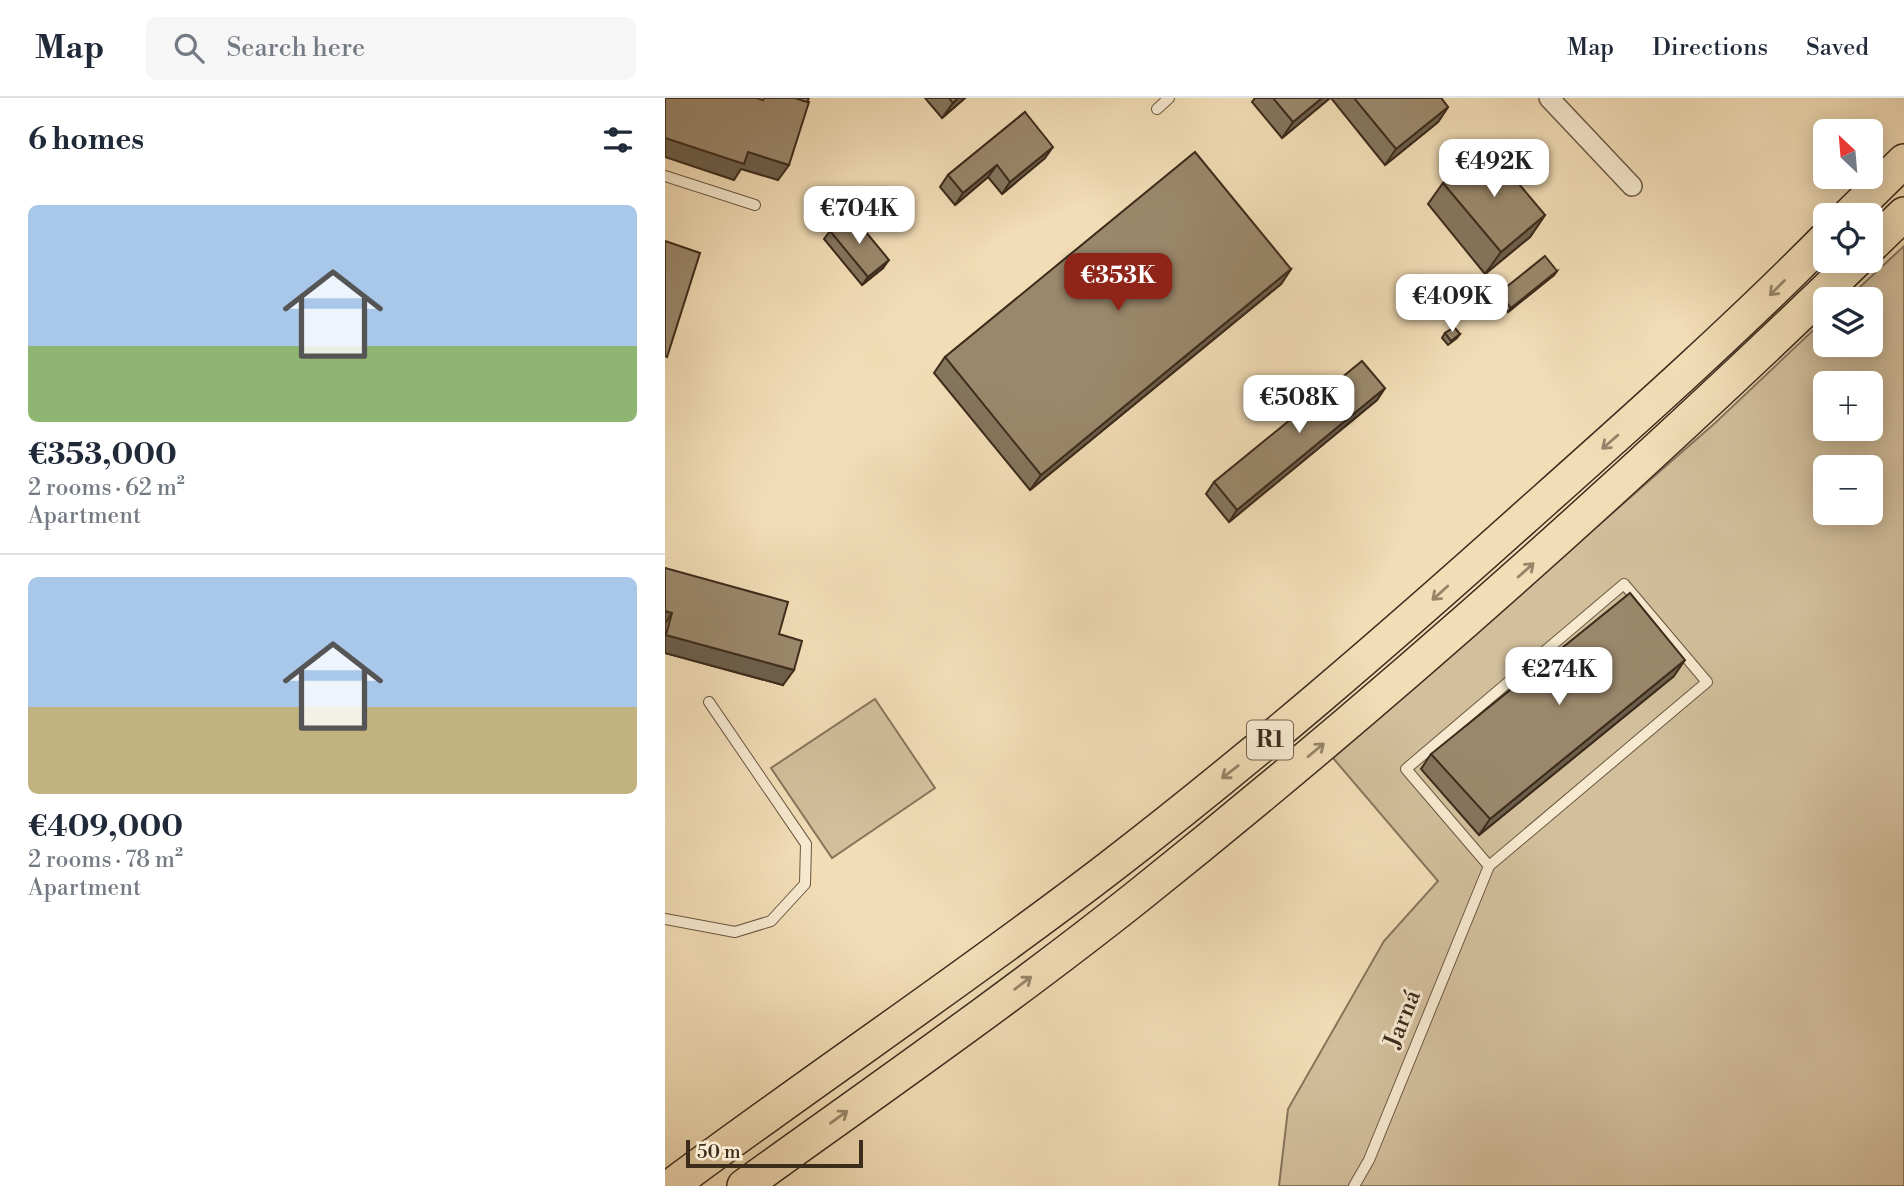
<!DOCTYPE html>
<html lang="en">
<head>
<meta charset="utf-8">
<style>
	:root { --surface:#fff; --page:#f6f6f7; --text:#1f2937; --muted:#747a83; --line:#e0e1e3; --accent:#8f2418 }
	body { margin:0; font-family:"Libre Bodoni",serif; background:var(--page); color:var(--text); height:100vh; display:flex; flex-direction:column; font-size:26px; white-space:nowrap }
	* { box-sizing:border-box; margin:0 }
	p { font-size:23px; color:var(--muted) }
	.icon { flex:none; width:38px; height:38px; fill:none; stroke:currentColor; stroke-width:2; stroke-linecap:round; stroke-linejoin:round }
	.map { position:relative; flex:1; overflow:hidden }
	.details { display:flex; flex-direction:column; background:var(--surface); width:665px }
	.details>* { flex:none }
	.needle { width:46px; rotate:334deg }
	.fabs { position:absolute; left:1148px; top:21px; display:grid; gap:14px }
	.fabs a { display:grid; place-items:center; width:70px; height:70px; border-radius:10px; background:var(--surface); box-shadow:0 4px 18px #0003; font-size:35px }
	.scale { position:absolute; left:21px; bottom:18px; width:177px; box-sizing:border-box; padding-left:7px; border:4px solid #3d2b1c; border-top:0; font-size:19px; line-height:24px; white-space:nowrap; color:#3d2b1c; -webkit-text-stroke:5px #f7e9d0; paint-order:stroke }
	.price { position:absolute; translate:-50% -60px; padding:0 16px; border-radius:14px; background:#fff; color:#222; font-size:23px; line-height:46px; filter:drop-shadow(0 2px 4px #0008) }
	.price::after { content:''; position:absolute; left:50%; top:42px; width:21px; height:16px; margin-left:-10px; background:inherit; clip-path:polygon(0 0,100% 0,50% 100%) }
	.price.selected { background:var(--accent); color:#fff }
	ul { padding:0; list-style:none }
	li { display:grid; align-content:center; gap:14px; height:371px; padding:0 28px }
	li+li { border-top:2px solid var(--line) }
	li span { display:grid; place-items:center; height:217px; border-radius:10px; color:#555 }
	li>.icon { margin-inline-start:auto }
	span .icon { width:126px; height:126px; fill:#fffc; stroke-width:1 }
	li b { font-size:30px }
	h2 { display:flex; justify-content:space-between; align-items:center; height:84px; padding:0 28px; font-size:30px }
	header { display:flex; align-items:center; gap:42px; box-sizing:border-box; height:98px; padding:0 35px; background:var(--surface); border-bottom:2px solid var(--line) }
	header strong { font-size:33px }
	nav { display:flex; gap:38px; margin-inline-start:auto; font-size:24px }
	.search { width:490px; height:63px; background:var(--page); display:flex; align-items:center; gap:18px; box-sizing:border-box; padding:0 24px; border-radius:10px; color:var(--muted); font-size:26px }
	main { display:flex; flex:1; min-height:0 }
	.map>svg:first-child { display:block }
	.green { fill:#d3bf9c; stroke:#88755c; stroke-width:2; fill-rule:evenodd }
	.lines { fill:none; stroke-linecap:round; stroke-linejoin:round }
	.service-casing { stroke:#6a5842; stroke-width:12 }
	.minor-casing { stroke:#6a5842; stroke-width:22 }
	.motorway-casing { stroke:#3d2b1c; stroke-width:36 }
	.service { stroke:#f7e9d0; stroke-width:10 }
	.minor { stroke:#f7e9d0; stroke-width:19 }
	.motorway { stroke:#f2ddb6; stroke-width:33 }
	.wall { fill:#85755d; stroke:#3d2b1c; stroke-width:2 }
	.shaded-wall { fill:#6c5f4c; stroke:#3d2b1c; stroke-width:2 }
	.building { fill:#9b886c; stroke:#3d2b1c; stroke-width:2 }
	.oneway { stroke:#988469 }
	.labels { text-anchor:middle; dominant-baseline:central; stroke-width:6; stroke-linejoin:round; paint-order:stroke }
	.shield { fill:#f7e9d0; stroke:#756452; stroke-width:2 }
	.shield-label { font-size:23px; font-weight:bold; fill:#3d2b1c }
	.street-label { font-size:24px; fill:#3d2b1c; stroke:#f7e9d0 }
</style>
</head>
<body>
<header>
<strong>Map</strong>
<div class="search"><svg class="icon" aria-label="search" viewBox="0 0 24 24"><circle cx="10" cy="10" r="6"/><path d="M15 15l6 6"/></svg>Search here</div>
<nav><a>Map</a><a>Directions</a><a>Saved</a></nav>
</header>
<main>
<section class="details">
<h2>6 homes<svg class="icon" aria-label="filters" viewBox="0 0 24 24"><path d="M4 7h16M4 17h16"/><circle cx="9" cy="7" r="2"/><circle cx="15" cy="17" r="2"/></svg></h2>
<ul>
<li><span style="background:linear-gradient(#a9c7e8 65%,#8fb573 0)"><svg class="icon" aria-label="home" viewBox="0 0 24 24"><path d="M3 11l9-7 9 7M6 9v11h12V9"/></svg></span><div><b>€353,000</b><p>2 rooms · 62 m²</p><p>Apartment</p></div></li>
<li><span style="background:linear-gradient(#a9c7e8 60%,#c2b280 0)"><svg class="icon" aria-label="home" viewBox="0 0 24 24"><path d="M3 11l9-7 9 7M6 9v11h12V9"/></svg></span><div><b>€409,000</b><p>2 rooms · 78 m²</p><p>Apartment</p></div></li>
</ul>
</section>
<div class="map">
<svg width="1239" height="1088" viewBox="0 0 1239 1088">
	<rect width="100%" height="100%" fill="#f2ddb6"/>
	<filter id="stains"><feTurbulence type="fractalNoise" baseFrequency=".00286" numOctaves="4"/><feColorMatrix values="0 0 0 0 .2 0 0 0 0 .09 0 0 0 0 .02 0 0 0 .5 -.17"/></filter>
	<radialGradient id="worn" r=".72"><stop offset=".6" stop-color="#630" stop-opacity="0"/><stop offset="1" stop-color="#630" stop-opacity=".3"/></radialGradient>
	<g class="green">
		<path d="M 1239,148 L 1239,1088 L 614,1088 L 623,1011 L 719,843 L 773,783 L 668,660 L 1050,325 L 1160,221 L 1160,247 L 1206,247 L 1206,201 L 1182,201 ZM 1160,285 L 1206,285 L 1206,331 L 1160,331 ZM 1160,369 L 1206,369 L 1206,415 L 1160,415 Z"/>
		<polygon points="210,601 270,690 167,760 106,670"/>
	</g>
	<g class="lines">
		<g class="service-casing">
			<g id="service">
				<polyline points="492,11 504,0"/>
				<polyline points="0,78 90,107"/>
				<polyline points="0,821 70,834 106,823 140,786 141,746 44,604"/>
				<polyline points="689,1088 704,1062 824,768 1042,584 959,486 741,671 824,768"/>
			</g>
		</g>
		<g class="minor-casing">
			<polyline id="minor" points="884,0 967,88"/>
		</g>
		<g class="motorway-casing">
			<g id="motorway">
				<polyline points="1184,117 1239,63"/>
				<polyline points="1206,148 1239,116"/>
				<path d="M 6,1088 C 151,980 301,880 444,770 C 587,660 723,542 857,422 C 960,330 1063,239 1160,141"/>
				<path d="M 79,1088 C 211,993 345,900 472,799 C 722,599 960,386 1191,163"/>
			</g>
		</g>
		<use href="#service" class="service"/>
		<use href="#minor" class="minor"/>
		<use href="#motorway" class="motorway"/>
	</g>
	<g class="wall">
		<polygon points="260,0 300,0 277,20"/>
		<polygon points="590,0 665,0 617,40 587,4"/>
		<polygon points="666,0 776,0 783,9 773,24 720,67"/>
		<polygon points="360,14 380,60 337,96 323,79 290,107 275,89 283,77"/>
		<polygon points="778,85 880,117 865,139 820,176 763,106"/>
		<polygon points="165,133 218,170 197,187 159,141"/>
		<polygon points="626,171 616,186 365,392 269,275 280,259"/>
		<polygon points="892,173 889,177 843,214 831,200 834,195"/>
		<polygon points="780,235 795,236 792,240 783,247 777,240"/>
		<polygon points="720,290 712,302 564,424 541,396 549,384"/>
		<polygon points="0,470 114,536 118,587 0,555"/>
		<polygon points="1009,578 814,737 756,671 766,656"/>
	</g>
	<g class="shaded-wall">
		<polygon points="293,0 300,0 277,20 288,5"/>
		<polygon points="657,0 665,0 617,40 628,24"/>
		<polygon points="783,9 773,24 720,67 731,51"/>
		<polygon points="0,40 83,54 124,67 113,82 76,71 69,82 0,59"/>
		<polygon points="388,49 380,60 337,96 345,84"/>
		<polygon points="332,67 323,79 290,107 298,95"/>
		<polygon points="880,117 865,139 820,176 836,154"/>
		<polygon points="224,162 218,170 197,187 203,179"/>
		<polygon points="626,171 616,186 365,392 376,377"/>
		<polygon points="892,173 889,177 843,214 846,210"/>
		<polygon points="720,290 712,302 564,424 572,412"/>
		<polygon points="0,513 7,515 0,526"/>
		<polygon points="1,537 129,572 118,587 0,555 0,539"/>
		<polygon points="1020,562 1009,578 814,737 825,721"/>
	</g>
	<g class="building">
		<polygon points="0,0 92,0 98,2 99,0 130,0 144,4 124,67 83,54 79,66 0,40"/>
		<polygon points="130,0 144,0 142,4"/>
		<polygon points="284,0 293,0 288,5"/>
		<polygon points="608,0 657,0 628,24"/>
		<polygon points="689,0 776,0 783,9 731,51"/>
		<polygon points="360,14 388,49 345,84 332,67 298,95 283,77"/>
		<polygon points="822,48 880,117 836,154 778,85"/>
		<polygon points="530,54 626,171 376,377 280,259"/>
		<polygon points="186,116 224,162 203,179 165,133"/>
		<polygon points="0,143 35,155 2,259 0,258"/>
		<polygon points="880,158 892,173 846,210 834,195"/>
		<polygon points="789,229 795,236 786,243 780,235"/>
		<polygon points="697,263 720,290 572,412 549,384"/>
		<polygon points="0,470 123,504 114,536 137,543 129,572 1,537 7,515 0,513"/>
		<polygon points="965,495 1020,562 825,721 766,656"/>
	</g>
	<defs><path id="oneway-shaft" d="M-6 0H5M1.5-3L5.5 0L1.5 3" fill="none" stroke-width="1.6" stroke-linecap="round" stroke-linejoin="round" transform="scale(1.75)"/></defs>
	<g class="oneway">
		<use href="#oneway-shaft" transform="translate(1112 190) rotate(135)"/>
		<use href="#oneway-shaft" transform="translate(945 344) rotate(139)"/>
		<use href="#oneway-shaft" transform="translate(861 472) rotate(-42)"/>
		<use href="#oneway-shaft" transform="translate(775 495) rotate(138)"/>
		<use href="#oneway-shaft" transform="translate(651 652) rotate(-40)"/>
		<use href="#oneway-shaft" transform="translate(565 674) rotate(142)"/>
		<use href="#oneway-shaft" transform="translate(358 885) rotate(-37)"/>
		<use href="#oneway-shaft" transform="translate(174 1019) rotate(-36)"/>
	</g>
	<g class="labels">
		<rect class="shield" x="582" y="622.5" width="46" height="39" rx="5"/>
		<g class="shield-label">
			<text x="605" y="642">R1</text>
		</g>
		<g class="street-label">
			<text transform="translate(738 921) rotate(-68)">Jarná</text>
		</g>
	</g>
	<rect width="100%" height="100%" filter="url(#stains)"/>
	<rect width="100%" height="100%" fill="url(#worn)"/>
</svg>
<div class="fabs">
<a><svg class="needle" viewBox="-14 -14 28 28"><path d="M0-13l5 13h-10z" fill="#e53935"/><path d="M0 13l5-13h-10z" fill="#747a83"/></svg></a>
<a><svg class="icon" aria-label="locate" viewBox="0 0 24 24"><circle cx="12" cy="12" r="6"/><path d="M12 2v4M12 18v4M2 12h4M18 12h4"/></svg></a>
<a><svg class="icon" aria-label="layers" viewBox="0 0 24 24"><path d="M12 4l9 5-9 5-9-5zM3 14l9 5 9-5"/></svg></a>
<a>+</a>
<a>−</a>
</div>
<div class="scale">50 m</div>
<b class="price" style="left:829px;top:101px">€492K</b>
<b class="price" style="left:194px;top:148px">€704K</b>
<b class="price selected" style="left:453px;top:215px">€353K</b>
<b class="price" style="left:787px;top:236px">€409K</b>
<b class="price" style="left:634px;top:337px">€508K</b>
<b class="price" style="left:894px;top:609px">€274K</b>
</div>
</main>
</body>
</html>
